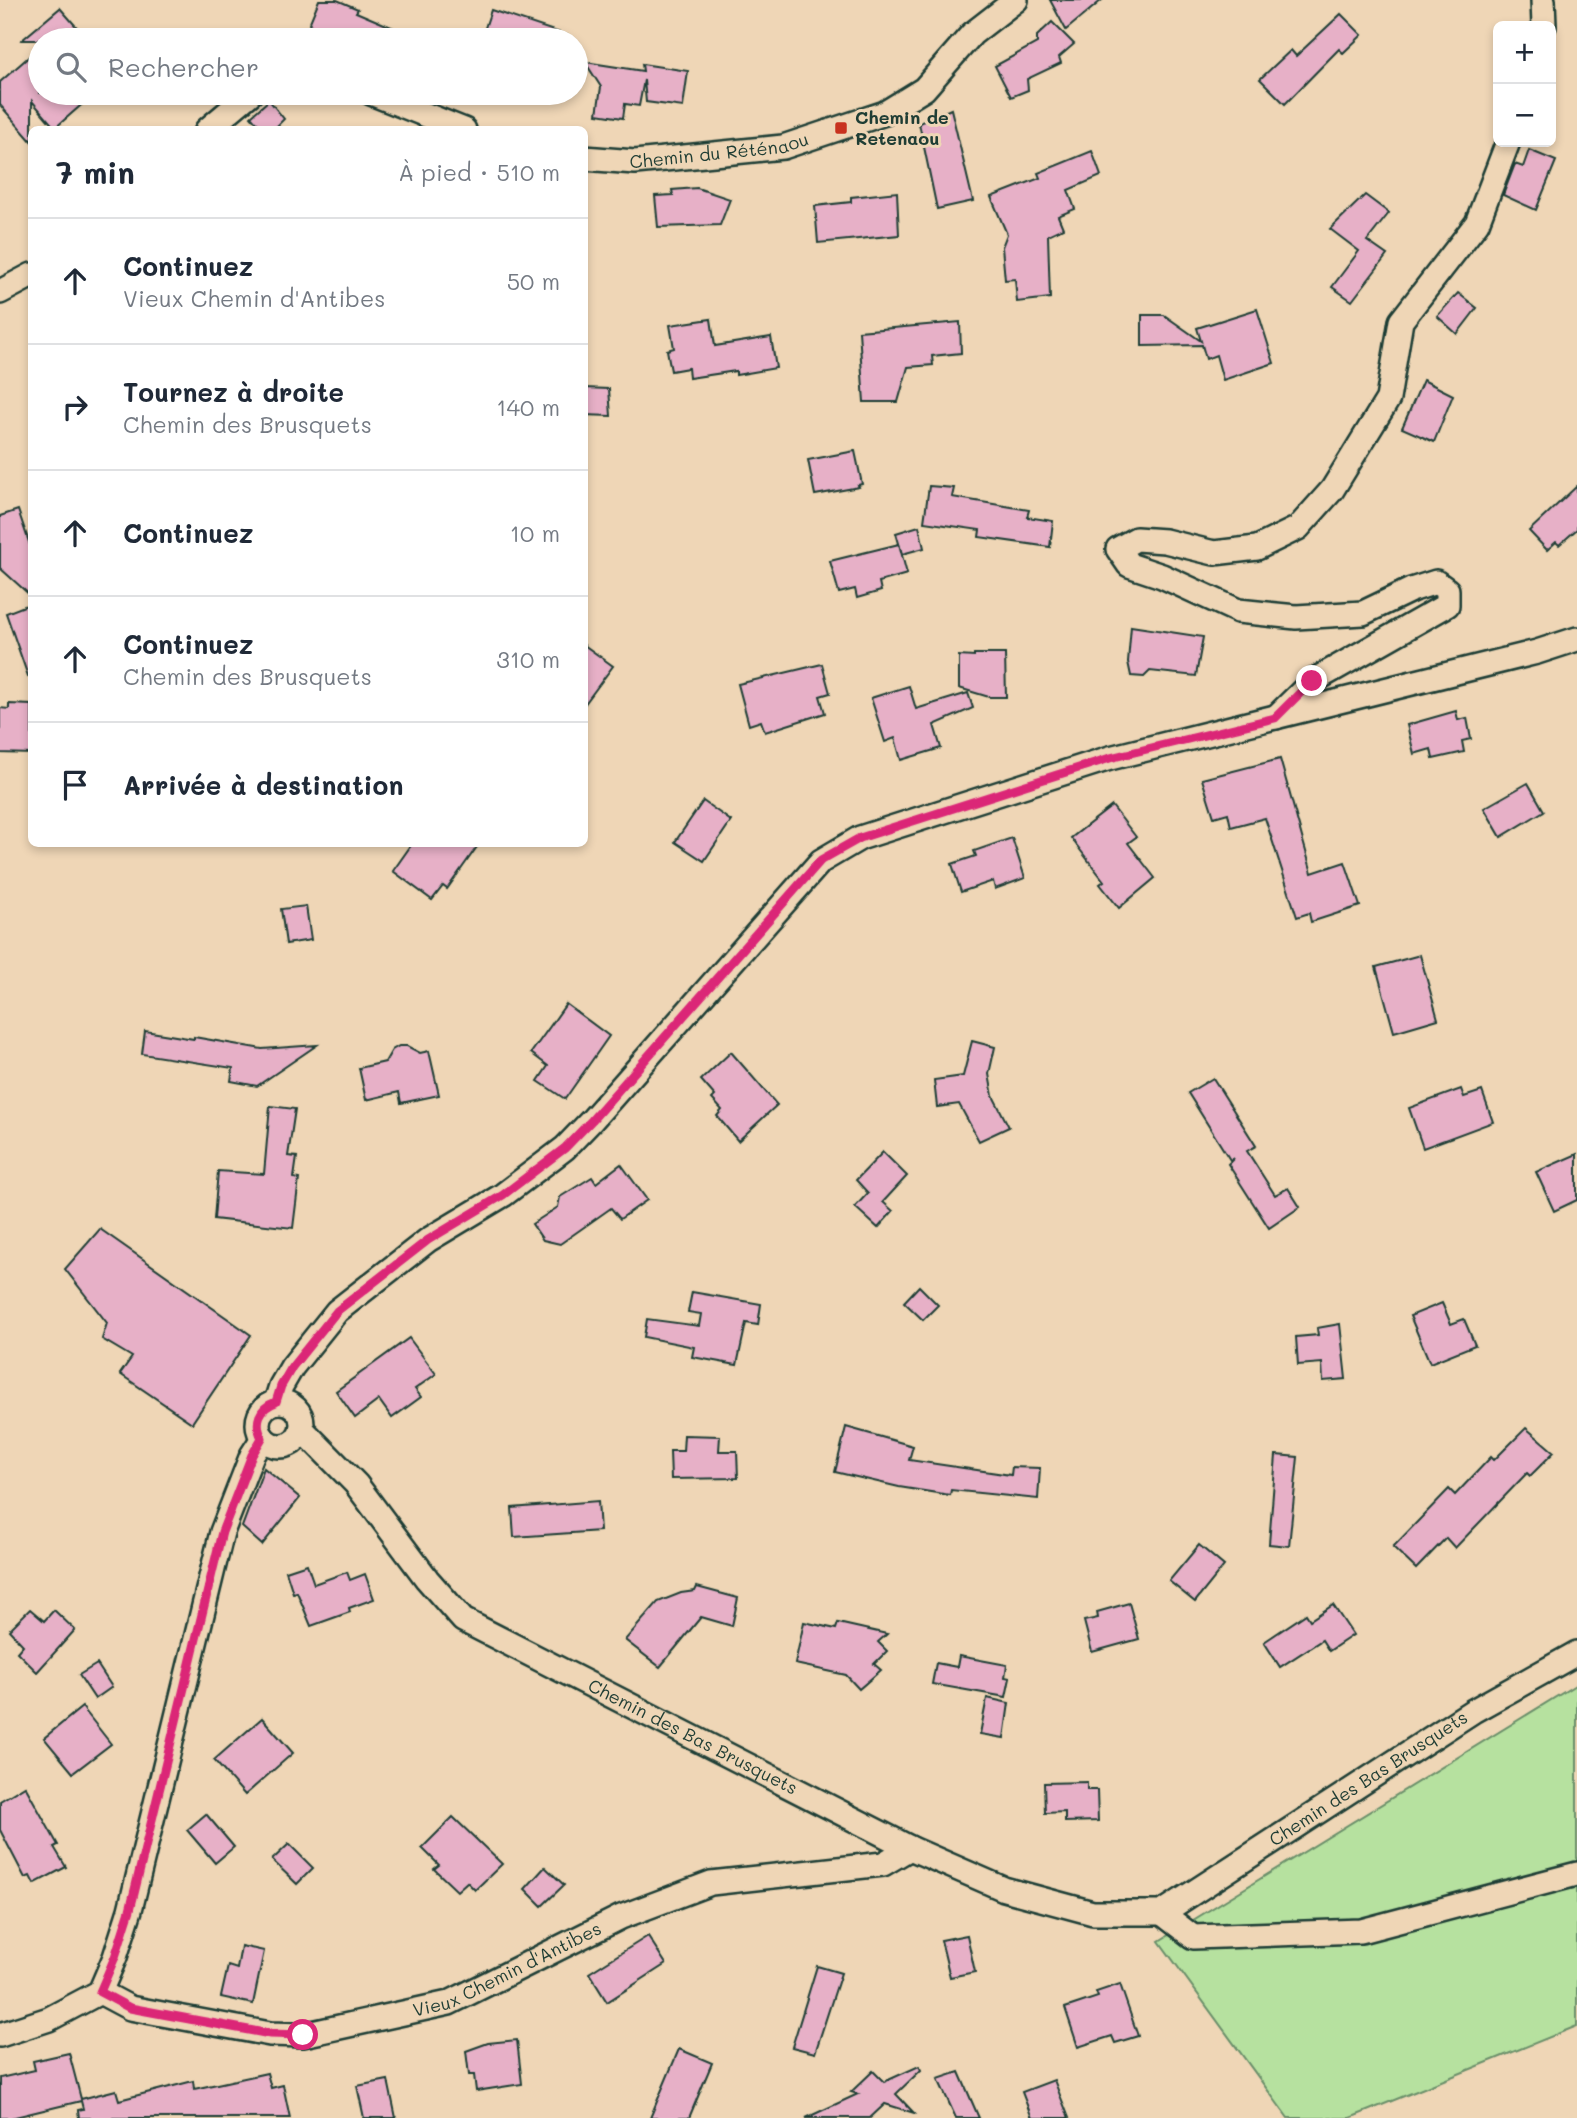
<!DOCTYPE html>
<html lang="fr">
<meta charset="utf-8">
<style>
:root{--surface:#fff;--page:#f2f2f3;--text:#1f2937;--muted:#747a83;--line:#e0e1e3}
body{margin:0;font-family:Mali,sans-serif;background:var(--page);color:var(--text)}
.controls{position:absolute;right:21px;top:21px;display:grid;overflow:hidden;border-radius:10px;box-shadow:0 4px 10px #0003}
.controls button{width:63px;height:63px;display:grid;place-items:center;padding:0;border:0;border-bottom:2px solid var(--line);background:var(--surface);color:var(--text);font:35px sans-serif}
.stop{position:absolute;width:21px;height:21px;margin:-16px;border:5px solid #db2777;border-radius:50%;background:#fff}
.stop.end{background:#db2777;border-color:#fff;box-shadow:0 2px 7px #0008}
.list{margin:0;padding:0;list-style:none}
h2{display:flex;justify-content:space-between;align-items:center;height:91px;margin:0;padding:0 28px;font-size:30px}
h2 small{font-size:23px;font-weight:400;color:var(--muted)}
.list li{display:grid;grid-template-columns:46px 1fr auto;gap:21px;align-items:center;box-sizing:border-box;height:126px;padding:0 28px;border-top:2px solid var(--line)}
.list b{display:block;font-size:26px;white-space:nowrap}
.list p{margin:0;font-size:23px;white-space:nowrap;color:var(--muted)}
.list em{font-size:23px;font-style:normal;color:var(--muted)}
.icon{flex:none;width:38px;height:38px;fill:none;stroke:currentColor;stroke-width:2;stroke-linecap:round;stroke-linejoin:round}
.map{position:relative;flex:none;width:1577px;height:2118px;overflow:hidden}
.search{position:absolute;background:var(--surface);box-shadow:0 4px 10px #0003;left:28px;top:28px;width:560px;height:77px;display:flex;align-items:center;gap:18px;box-sizing:border-box;padding:0 24px;border-radius:38px;color:var(--muted);font-size:26px}
.panel{position:absolute;background:var(--surface);box-shadow:0 4px 10px #0003;left:28px;top:126px;width:560px;height:721px;border-radius:10px}
.map>svg:first-child{display:block}
</style>
<div class="map">
<svg width="1577" height="2118" viewBox="0 0 1577 2118">
<rect width="100%" height="100%" fill="#efd6b6"/>
<filter id="ink" filterUnits="userSpaceOnUse"><feTurbulence type="fractalNoise" baseFrequency=".0143" numOctaves="2"/><feDisplacementMap in="SourceGraphic" scale="14" xChannelSelector="R" yChannelSelector="G"/><feConvolveMatrix kernelMatrix="1 2 1 2 8 2 1 2 1" color-interpolation-filters="sRGB"/></filter>
<g filter="url(#ink)">
<polygon fill="#b6e19f" stroke="#6a8f6a" stroke-width="2" points="1577,1684 1577,2026 1350,2118 1288,2118 1159,1941"/>
<g fill="#e7b0c7" stroke="#1f3d34" stroke-width="2">
<polygon points="319,0 337,0 358,9 356,12 422,40 333,40 309,24"/>
<polygon points="1050,0 1102,0 1066,30"/>
<polygon points="60,8 88,40 22,40"/>
<polygon points="491,10 569,36 569,40 481,40"/>
<polygon points="1341,14 1362,35 1343,53 1339,49 1285,104 1260,79 1291,50 1296,56"/>
<polygon points="1052,22 1074,44 1059,57 1061,63 1027,79 1028,90 1011,97 995,66 1037,43 1037,36"/>
<polygon points="40,47 40,93 95,93 55,128 32,101 32,142 0,105 0,82"/>
<polygon points="585,62 643,71 642,64 688,71 683,107 646,102 644,80 639,106 625,104 623,118 597,114 601,87"/>
<polygon points="269,100 284,119 273,130 263,130 251,116"/>
<polygon points="951,109 973,201 937,209 919,123"/>
<polygon points="1529,150 1556,161 1536,210 1503,195 1515,164 1523,167"/>
<polygon points="1092,151 1101,176 1068,190 1075,209 1058,216 1063,228 1048,235 1050,298 1017,302 1015,279 1005,280 1002,247 1007,234 991,197 1040,178 1038,173"/>
<polygon points="697,188 730,199 720,225 658,227 655,196 673,195 672,190"/>
<polygon points="897,192 899,235 818,243 815,206 851,202 851,197"/>
<polygon points="1365,195 1389,213 1367,241 1387,255 1352,301 1332,287 1359,251 1330,229"/>
<polygon points="1458,293 1477,308 1457,334 1437,316"/>
<polygon points="1257,309 1274,363 1223,380 1216,355 1206,359 1202,345 1142,346 1142,315 1164,315 1201,341 1197,328"/>
<polygon points="711,319 715,346 771,337 776,368 736,375 736,371 689,378 688,368 671,371 667,350 674,348 670,325"/>
<polygon points="960,322 961,353 932,356 933,365 908,367 898,402 864,402 859,331"/>
<polygon points="1423,380 1453,395 1434,442 1402,428"/>
<polygon points="584,388 609,389 611,416 584,415"/>
<polygon points="855,451 862,484 858,485 859,487 815,495 808,460"/>
<polygon points="929,486 954,488 952,497 1029,510 1027,517 1053,521 1050,547 979,537 980,530 924,522"/>
<polygon points="1577,486 1577,529 1559,545 1556,542 1547,550 1529,531"/>
<polygon points="18,510 32,551 32,597 0,568 0,516"/>
<polygon points="919,526 924,548 902,554 896,533"/>
<polygon points="899,544 907,574 879,582 881,591 857,598 855,589 839,593 830,561"/>
<polygon points="32,603 32,675 28,676 6,613"/>
<polygon points="1131,626 1203,637 1196,676 1150,671 1144,677 1131,676 1128,662"/>
<polygon points="584,645 613,666 584,705"/>
<polygon points="974,654 1005,654 1006,697 989,697 959,688 959,656 974,657"/>
<polygon points="822,664 830,693 820,696 825,713 765,732 761,721 749,725 738,684"/>
<polygon points="909,686 916,709 968,693 973,708 934,725 941,748 901,760 895,738 885,742 871,698"/>
<polygon points="9,704 32,705 32,754 0,753 0,708 9,709"/>
<polygon points="1456,711 1458,720 1467,718 1471,739 1462,741 1464,752 1433,759 1431,749 1414,754 1407,725"/>
<polygon points="1280,759 1312,873 1345,862 1360,906 1311,922 1309,913 1297,917 1265,818 1231,827 1228,813 1214,817 1202,779"/>
<polygon points="1528,783 1544,811 1501,837 1484,808"/>
<polygon points="703,801 731,821 704,861 675,842"/>
<polygon points="1112,806 1136,837 1128,843 1155,878 1119,908 1100,884 1104,881 1071,838"/>
<polygon points="1012,838 1025,878 995,889 993,881 961,892 952,864 976,856 974,851"/>
<polygon points="412,844 479,844 447,889 443,886 432,900 393,871"/>
<polygon points="306,906 311,940 286,944 281,909"/>
<polygon points="1420,955 1438,1019 1394,1032 1376,967"/>
<polygon points="566,1004 609,1036 565,1099 538,1081 548,1066 531,1053"/>
<polygon points="145,1031 194,1039 194,1037 262,1049 317,1045 257,1086 231,1081 233,1068 142,1054"/>
<polygon points="972,1041 995,1047 989,1074 993,1096 1009,1127 979,1141 959,1104 937,1107 934,1080 963,1076"/>
<polygon points="399,1046 407,1046 420,1053 429,1051 439,1095 401,1103 399,1092 366,1100 359,1068 385,1062 392,1050"/>
<polygon points="731,1052 777,1105 738,1141 717,1116 722,1110 712,1099 715,1096 701,1080"/>
<polygon points="1213,1078 1256,1146 1247,1151 1275,1195 1288,1188 1300,1207 1269,1228 1228,1164 1234,1158 1230,1160 1188,1093"/>
<polygon points="1461,1089 1464,1097 1482,1091 1493,1122 1423,1148 1409,1108"/>
<polygon points="270,1106 295,1109 288,1156 297,1157 294,1178 299,1179 293,1228 214,1219 218,1171 264,1174"/>
<polygon points="883,1152 907,1176 883,1202 893,1211 878,1228 855,1207 868,1193 856,1180"/>
<polygon points="1577,1154 1577,1200 1554,1211 1536,1172"/>
<polygon points="621,1164 647,1200 620,1219 611,1208 560,1244 543,1240 532,1224 558,1207 560,1197 592,1177 596,1183"/>
<polygon points="100,1229 251,1335 192,1423 120,1374 132,1357 102,1339 107,1323 65,1269"/>
<polygon points="919,1286 938,1305 923,1320 904,1302"/>
<polygon points="692,1292 761,1304 758,1325 746,1323 737,1365 692,1357 694,1347 644,1337 647,1319 699,1326 701,1314 688,1312"/>
<polygon points="1442,1303 1451,1324 1464,1319 1475,1345 1430,1363 1410,1316"/>
<polygon points="1340,1324 1346,1379 1323,1381 1322,1363 1298,1365 1296,1337 1318,1335 1317,1328"/>
<polygon points="409,1338 436,1374 415,1389 421,1397 392,1418 379,1400 355,1418 336,1391"/>
<polygon points="846,1427 913,1446 909,1460 1011,1475 1012,1467 1040,1468 1038,1499 951,1490 950,1495 899,1487 835,1472"/>
<polygon points="1526,1428 1554,1452 1530,1476 1527,1473 1455,1548 1446,1538 1416,1569 1393,1547 1449,1489 1455,1495 1491,1457 1494,1460"/>
<polygon points="684,1435 720,1436 719,1451 737,1451 738,1478 671,1479 670,1451 683,1451"/>
<polygon points="1276,1455 1298,1457 1289,1546 1269,1544"/>
<polygon points="264,1468 300,1498 262,1545 242,1527"/>
<polygon points="598,1501 600,1531 514,1537 512,1508"/>
<polygon points="1199,1545 1224,1566 1195,1602 1169,1581"/>
<polygon points="307,1564 314,1584 347,1572 350,1580 365,1574 374,1599 349,1608 350,1612 311,1626 297,1592 293,1593 286,1571"/>
<polygon points="697,1587 738,1598 732,1626 701,1617 660,1667 625,1640 658,1602 681,1593 695,1591"/>
<polygon points="1129,1603 1139,1639 1092,1652 1084,1621 1098,1618 1097,1612"/>
<polygon points="1333,1605 1353,1635 1329,1651 1322,1640 1280,1667 1264,1642 1306,1614 1310,1620"/>
<polygon points="30,1609 44,1621 54,1610 75,1630 37,1672 17,1652 23,1645 9,1630"/>
<polygon points="804,1622 836,1629 838,1623 887,1634 878,1642 887,1651 874,1664 881,1670 859,1689 846,1675 795,1664"/>
<polygon points="959,1656 1007,1665 1005,1677 1010,1678 1006,1697 932,1684 936,1663 957,1667"/>
<polygon points="97,1664 112,1687 95,1699 79,1675"/>
<polygon points="987,1698 1009,1703 1004,1738 980,1734"/>
<polygon points="82,1707 111,1744 73,1773 44,1738"/>
<polygon points="262,1718 293,1753 245,1795 214,1760"/>
<polygon points="1087,1782 1087,1790 1097,1790 1098,1821 1065,1822 1065,1812 1045,1813 1044,1783"/>
<polygon points="25,1786 58,1845 54,1847 66,1867 34,1884 30,1876 25,1878 0,1830 0,1801"/>
<polygon points="206,1814 234,1847 215,1863 187,1830"/>
<polygon points="453,1817 502,1864 475,1890 467,1882 457,1891 434,1869 439,1865 422,1848"/>
<polygon points="289,1844 313,1868 297,1884 272,1860"/>
<polygon points="545,1867 564,1885 542,1906 525,1889"/>
<polygon points="967,1935 975,1972 950,1977 941,1940"/>
<polygon points="648,1936 666,1964 607,2002 589,1973"/>
<polygon points="241,1946 264,1951 253,2004 221,1997 228,1966 237,1969"/>
<polygon points="817,1966 841,1973 815,2053 792,2047"/>
<polygon points="1120,1984 1138,2036 1115,2043 1112,2036 1078,2047 1065,2008 1098,1997 1096,1992"/>
<polygon points="517,2040 522,2084 476,2091 474,2075 469,2075 466,2051 488,2043"/>
<polygon points="679,2049 712,2063 704,2082 689,2118 650,2118"/>
<polygon points="69,2053 81,2099 116,2090 119,2100 193,2081 194,2089 267,2073 271,2088 283,2085 290,2118 79,2118 78,2110 83,2109 81,2101 11,2118 0,2118 0,2078 35,2070 33,2061"/>
<polygon points="919,2066 921,2070 896,2094 914,2113 885,2104 870,2118 806,2118 858,2094 851,2092 873,2071 884,2082"/>
<polygon points="959,2072 979,2118 956,2118 938,2079"/>
<polygon points="388,2080 396,2118 364,2118 357,2086"/>
<polygon points="1054,2080 1069,2118 1032,2118 1022,2092"/>
</g>
<g fill="none" stroke-linecap="round" stroke-linejoin="round">
<defs>
<g id="street">
<polyline points="1543,0 1544,26"/>
<polyline points="371,93 464,130"/>
<polyline points="207,130 251,93"/>
<path id="s1" d="M584,158L635,162L783,147L885,113L924,89L972,34L1016,0"/>
<polyline points="0,292 32,275"/>
<polyline points="1276,717 1313,681 1447,605 1447,590 1436,582 1411,590 1363,613 1296,617 1238,611 1162,576 1129,565 1118,549 1136,539 1165,541 1214,553 1257,548 1298,528 1332,490 1388,399 1401,321 1477,223 1508,142"/>
<circle cx="280" cy="1424" r="22"/>
<polyline points="276,1402 281,1386 292,1367 337,1311 428,1240 503,1195 565,1148 592,1120 821,861 860,838 1110,758 1537,652 1577,639"/>
<path id="s2" d="M302,1429L356,1484L427,1579L463,1620L910,1848L1004,1889L1093,1913H1162L1473,1711L1577,1653"/>
<polyline points="1162,1913 1193,1937 1361,1931 1577,1874"/>
<path id="s3" d="M100,1992L130,2008L270,2034L303,2035L449,2003L621,1917L711,1883L883,1864L910,1848"/>
<polyline points="0,2035 49,2019 100,1992 115,1957 130,1910 222,1532 252,1455 263,1438"/>
</g>
</defs>
<use href="#street" stroke="#1f3d34" stroke-width="28"/>
<use href="#street" stroke="#efd6b6" stroke-width="23"/>
</g>
</g>
<g fill="none" stroke-linecap="round" stroke-linejoin="round" filter="url(#ink)">
<path stroke="#db2777" stroke-width="9" d="M303,2035L270,2034L130,2008L100,1992L115,1957L130,1910L222,1532L252,1455L262,1438C254,1422 259,1408 276,1402L281,1386L292,1367L337,1311L428,1240L503,1195L565,1148L592,1120L821,860L860,838L1110,758L1275,718L1312,681"/>
</g>
<rect fill="#c8321e" stroke="#efd6b6" stroke-width="2.5" x="834" y="121" width="14" height="14" rx="3.5"/>
<g text-anchor="middle" stroke-width="6" stroke-linejoin="round" paint-order="stroke">
<g font-size="18" font-weight="bold" fill="#1f3d34" stroke="#efd6b6" text-anchor="start">
<text x="855" y="124">Chemin de<tspan x="855" dy="21">Retenaou</tspan></text>
</g>
<g font-size="18" fill="#1f3d34" stroke="#efd6b6">
<text dy="6" stroke="none"><textPath href="#s1" startOffset="136">Chemin du Réténaou</textPath></text>
<text dy="6" stroke="none"><textPath href="#s2" startOffset="508">Chemin des Bas Brusquets</textPath></text>
<text dy="6" stroke="none"><textPath href="#s2" startOffset="1262">Chemin des Bas Brusquets</textPath></text>
<text dy="6" stroke="none"><textPath href="#s3" startOffset="425">Vieux Chemin d'Antibes</textPath></text>
</g>
</g>
</svg>
<div class="controls">
<button>+</button>
<button>−</button>
</div>
<div class="stop" style="left:303px;top:2035px"></div>
<div class="stop end" style="left:1312px;top:681px"></div>
<div class="search"><svg class="icon" aria-label="search" viewBox="0 0 24 24"><circle cx="10" cy="10" r="6"/><path d="M15 15l6 6"/></svg>Rechercher</div>
<section class="panel">
<h2>7 min<small>À pied · 510 m</small></h2>
<ul class="list">
<li><svg class="icon" aria-label="ahead" viewBox="0 0 24 24"><path d="M12 20V5M6 11l6-6 6 6"/></svg><div><b>Continuez</b><p>Vieux Chemin d'Antibes</p></div><em>50 m</em></li>
<li><svg class="icon" aria-label="right" viewBox="0 0 24 24"><path d="M7 20v-9h11M14 6l5 5-5 5"/></svg><div><b>Tournez à droite</b><p>Chemin des Brusquets</p></div><em>140 m</em></li>
<li><svg class="icon" aria-label="ahead" viewBox="0 0 24 24"><path d="M12 20V5M6 11l6-6 6 6"/></svg><div><b>Continuez</b></div><em>10 m</em></li>
<li><svg class="icon" aria-label="ahead" viewBox="0 0 24 24"><path d="M12 20V5M6 11l6-6 6 6"/></svg><div><b>Continuez</b><p>Chemin des Brusquets</p></div><em>310 m</em></li>
<li><svg class="icon" aria-label="arrive" viewBox="0 0 24 24"><path d="M6 21V4h12l-3 4 3 4H6"/></svg><div><b>Arrivée à destination</b></div></li>
</ul>
</section>
</div>
